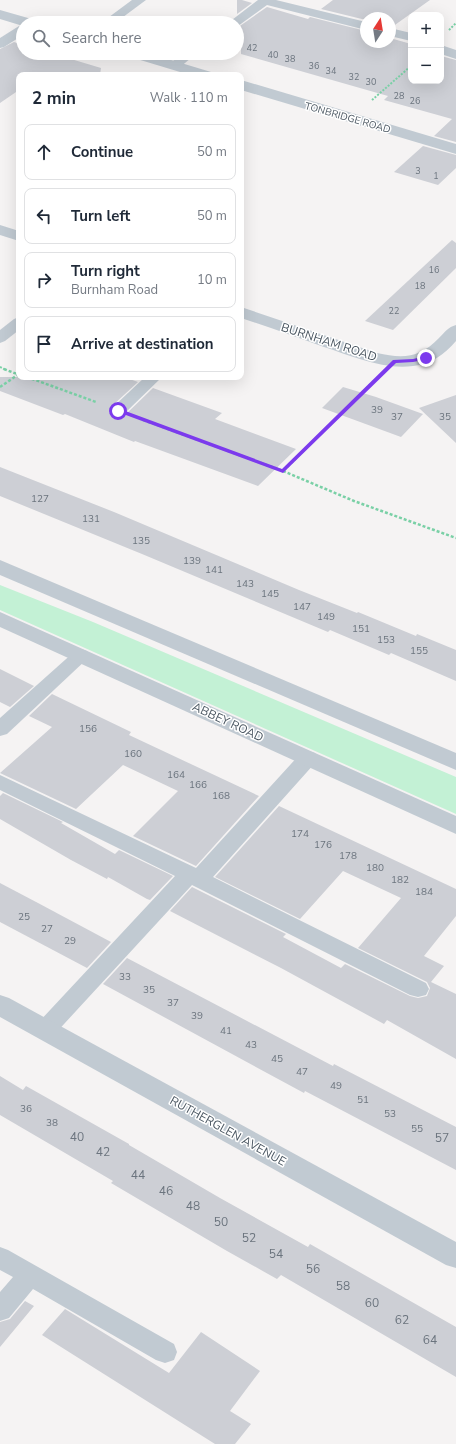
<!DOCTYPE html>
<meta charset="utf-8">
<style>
:root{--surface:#fff;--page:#f6f6f7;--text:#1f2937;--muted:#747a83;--line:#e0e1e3}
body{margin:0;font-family:"Nunito Sans",sans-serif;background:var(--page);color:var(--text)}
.controls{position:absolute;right:12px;top:12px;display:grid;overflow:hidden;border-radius:8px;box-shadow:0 4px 16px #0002}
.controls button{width:36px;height:36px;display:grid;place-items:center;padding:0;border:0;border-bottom:1px solid var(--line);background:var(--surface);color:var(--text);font:20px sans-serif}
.compass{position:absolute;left:360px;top:12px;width:36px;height:36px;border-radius:50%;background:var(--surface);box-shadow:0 4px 16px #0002;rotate:12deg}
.stop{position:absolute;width:12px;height:12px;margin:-9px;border:3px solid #7c3aed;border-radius:50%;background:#fff}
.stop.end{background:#7c3aed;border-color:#fff;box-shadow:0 1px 4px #0008}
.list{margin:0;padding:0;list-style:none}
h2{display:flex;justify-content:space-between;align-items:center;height:52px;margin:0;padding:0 16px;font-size:17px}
h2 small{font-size:13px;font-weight:400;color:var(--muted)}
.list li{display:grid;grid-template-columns:26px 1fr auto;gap:12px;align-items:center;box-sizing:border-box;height:56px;margin:0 8px 8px;padding:0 8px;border:1px solid var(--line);border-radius:8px}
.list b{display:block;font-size:15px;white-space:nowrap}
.list p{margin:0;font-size:13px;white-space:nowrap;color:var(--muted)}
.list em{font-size:13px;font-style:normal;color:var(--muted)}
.icon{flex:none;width:22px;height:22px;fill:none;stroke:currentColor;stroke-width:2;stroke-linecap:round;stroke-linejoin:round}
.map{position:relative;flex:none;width:456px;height:1444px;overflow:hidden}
.search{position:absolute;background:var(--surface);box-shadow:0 4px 16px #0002;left:16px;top:16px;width:228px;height:44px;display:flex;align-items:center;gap:10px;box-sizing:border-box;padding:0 14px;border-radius:22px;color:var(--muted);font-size:15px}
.panel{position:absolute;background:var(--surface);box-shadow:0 4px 16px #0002;left:16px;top:72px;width:228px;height:308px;border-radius:8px}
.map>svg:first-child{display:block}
</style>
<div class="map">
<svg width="456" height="1444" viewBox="0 0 456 1444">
<rect width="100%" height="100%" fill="#f5f3f3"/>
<polygon fill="#c3f1d5" points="0,585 93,622 456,777 456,814 0,610"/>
<g fill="#cdcfd5">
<polygon points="237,0 242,0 252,3 237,14"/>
<polygon points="333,0 430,0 392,27 390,27 390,18 366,18 366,20 321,9"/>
<polygon points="267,7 308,19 310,17 366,31 366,42 390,42 390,38 411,44 411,81 441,81 441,56 456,60 456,142 434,136 452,119 384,100 388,96 241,54 241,48 237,51 237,28"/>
<polygon points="14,42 23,45 23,53 51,53 101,68 100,75 19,75 19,90 0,103 0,49"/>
<polygon points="423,146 456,155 456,168 438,185 394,172"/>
<polygon points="452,240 456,243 456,268 393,330 365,321"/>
<polygon points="0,377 124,377 138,382 111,407 109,412 112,415 118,417 125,415 153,388 222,413 215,419 296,449 258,486 135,441 134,442 65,414 63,415 0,391"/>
<polygon points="343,387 376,397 423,414 401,437 322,408"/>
<polygon points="456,395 456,443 419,408"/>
<polygon points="0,467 114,512 299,590 357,613 358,612 416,636 417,634 456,650 456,681 391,653 389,655 330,630 328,632 142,554 0,496"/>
<polygon points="0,669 34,686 10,707 0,702"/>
<polygon points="52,694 131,732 129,735 259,796 196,866 133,836 178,791 123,765 76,809 0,773 52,727 29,716"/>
<polygon points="3,793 63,822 61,823 115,854 119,850 173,876 150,900 147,899 108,877 107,879 71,860 0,819 0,796"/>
<polygon points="279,806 456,889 456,916 424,956 444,966 431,982 456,994 456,1059 387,1020 384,1024 281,968 170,911 192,887 286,934 283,937 341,968 345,964 410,996 418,998 427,996 430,988 427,982 358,948 401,898 343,871 300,919 215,877"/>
<polygon points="0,883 38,903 111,942 87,968 0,922"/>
<polygon points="127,958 333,1066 334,1064 456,1127 456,1170 305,1091 304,1093 103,984"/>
<polygon points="0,1076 23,1090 26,1086 129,1144 129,1145 220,1198 308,1247 310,1244 456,1327 456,1377 281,1275 277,1279 227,1251 111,1183 113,1181 0,1115"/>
<polygon points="25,1301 34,1306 0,1347 0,1322 10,1319"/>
<polygon points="65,1309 169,1373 201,1332 260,1371 230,1411 251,1424 235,1444 215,1444 42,1335"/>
</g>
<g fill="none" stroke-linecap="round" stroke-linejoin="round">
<g stroke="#7ad0a6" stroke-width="2" stroke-dasharray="2 1.5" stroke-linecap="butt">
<polyline points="449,30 456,23"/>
<polyline points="372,100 411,66"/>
<polyline points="0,367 6,370"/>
</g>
<g stroke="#7ad0a6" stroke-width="2.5" stroke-dasharray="3 2" stroke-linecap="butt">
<polyline points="4,369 17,374"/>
<polyline points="27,377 96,402"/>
<polyline points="0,387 19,374"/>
<polyline points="143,420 283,471 374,381"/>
<polyline points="283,471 354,501 456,538"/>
</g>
<g fill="#c1cad2" fill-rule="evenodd">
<polygon points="132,0 146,0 115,23 101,23"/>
<polygon points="258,0 276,0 366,22 366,30 267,5 238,26 237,26 237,23 228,23"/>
<polygon points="23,25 23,35 4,47 0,48 0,38 19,26"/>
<polygon points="390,28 411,33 411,41 390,36"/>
<polygon points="441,45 456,50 456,59 441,54"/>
<polygon points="183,53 197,53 179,68 169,68 168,65"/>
<polygon points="19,317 19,330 5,341 0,343 0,330 14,319"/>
<polygon points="145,377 162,377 124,414 118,416 112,414 110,411 112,408"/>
<polygon points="81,649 87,651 90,655 87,659 7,734 0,736 0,718 75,651"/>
<polygon points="308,751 315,753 318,758 315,763 213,877 426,983 429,989 426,995 418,997 410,995 192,885 53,1036 45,1039 37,1036 34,1030 37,1024 175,876 0,790 0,775 196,868 301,753"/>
<polygon points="0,1247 8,1250 174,1344 177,1352 174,1360 165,1363 156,1360 33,1289 9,1318 0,1321 0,1292 13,1277 0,1270"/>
</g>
<g fill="#c1cad2" fill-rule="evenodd">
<polygon points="0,10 35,20 37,23 23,23 23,26 0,19"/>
<polygon points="125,53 148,53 211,72 214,75 190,75 127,56"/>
<polygon points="241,80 456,144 456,154 241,90"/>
<polygon points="0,225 19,231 19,241 0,235"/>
<path d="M241,307L377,353C403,359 420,358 439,338C445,332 448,327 456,325V341C444,355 431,364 413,366C383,370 352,356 324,347C297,337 269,327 241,318Z"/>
<polygon points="0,560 456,753 456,770 0,575"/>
<polygon points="0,612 456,816 456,834 0,627"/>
<polygon points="0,995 9,998 456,1242 456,1268 446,1265 0,1017"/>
</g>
</g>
<polygon fill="#7c3aed" points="426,356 428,356 428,359 413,362 396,363 283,473 115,411 120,409 282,469 393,360 413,359"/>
<g text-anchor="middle" stroke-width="3" stroke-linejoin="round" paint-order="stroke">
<g font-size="9" fill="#6b747e">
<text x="252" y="51">42</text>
<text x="273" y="58">40</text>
<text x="290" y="62">38</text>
<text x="314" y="69">36</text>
<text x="331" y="74">34</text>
<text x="354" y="80">32</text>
<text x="371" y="85">30</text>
<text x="399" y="99">28</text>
<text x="415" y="104">26</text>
<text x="418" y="174">3</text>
<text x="436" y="179">1</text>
<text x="434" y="273">16</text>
<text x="420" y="289">18</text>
<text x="394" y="314">22</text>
</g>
<g font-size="10" fill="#4a5661" stroke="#fff">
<text transform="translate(348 117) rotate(16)" y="4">TONBRIDGE ROAD</text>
</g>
<g font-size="10" fill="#6b747e">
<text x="377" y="413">39</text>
<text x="397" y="420">37</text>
<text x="445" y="420">35</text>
<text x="40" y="502">127</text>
<text x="91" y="522">131</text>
<text x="141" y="544">135</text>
<text x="192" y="564">139</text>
<text x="214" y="573">141</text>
<text x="245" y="587">143</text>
<text x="270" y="597">145</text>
<text x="302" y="610">147</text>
<text x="326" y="620">149</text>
<text x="361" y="632">151</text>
<text x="386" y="643">153</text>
<text x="419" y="654">155</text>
<text x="88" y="732">156</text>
<text x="133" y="757">160</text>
<text x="176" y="778">164</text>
<text x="198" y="788">166</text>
<text x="221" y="799">168</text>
<text x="300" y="837">174</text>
<text x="323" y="848">176</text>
<text x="348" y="859">178</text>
<text x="375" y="871">180</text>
<text x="400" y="883">182</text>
<text x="424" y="895">184</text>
<text x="24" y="920">25</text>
<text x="47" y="932">27</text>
<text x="70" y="944">29</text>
<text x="125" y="980">33</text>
<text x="149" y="993">35</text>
<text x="173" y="1006">37</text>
<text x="197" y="1019">39</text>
<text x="226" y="1034">41</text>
<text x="251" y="1048">43</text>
<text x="277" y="1062">45</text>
<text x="302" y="1075">47</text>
<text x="336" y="1089">49</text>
<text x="363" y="1103">51</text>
<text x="26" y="1112">36</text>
<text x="390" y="1117">53</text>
<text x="52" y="1126">38</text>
<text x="417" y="1132">55</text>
</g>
<g font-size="12" fill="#4a5661" stroke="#fff">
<text transform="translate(329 342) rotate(18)" y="4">BURNHAM ROAD</text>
<text transform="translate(228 722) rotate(25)" y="4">ABBEY ROAD</text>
<text transform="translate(228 1131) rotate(29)" y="4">RUTHERGLEN AVENUE</text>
</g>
<g font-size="12" fill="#6b747e">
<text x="77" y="1141">40</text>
<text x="442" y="1142">57</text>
<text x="103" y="1156">42</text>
<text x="138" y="1179">44</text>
<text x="166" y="1195">46</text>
<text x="193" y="1210">48</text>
<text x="221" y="1226">50</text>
<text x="249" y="1242">52</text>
<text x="276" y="1258">54</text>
<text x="313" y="1273">56</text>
<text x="343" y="1290">58</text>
<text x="372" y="1307">60</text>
<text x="402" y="1324">62</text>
<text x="430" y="1344">64</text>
</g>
</g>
</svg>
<div class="controls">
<button>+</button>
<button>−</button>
</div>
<svg class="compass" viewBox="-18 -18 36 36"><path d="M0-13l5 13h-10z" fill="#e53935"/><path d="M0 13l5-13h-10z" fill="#747a83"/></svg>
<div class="stop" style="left:118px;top:411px"></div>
<div class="stop end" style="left:426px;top:358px"></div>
<div class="search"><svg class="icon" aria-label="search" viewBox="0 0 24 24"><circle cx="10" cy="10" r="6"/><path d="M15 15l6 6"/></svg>Search here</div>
<section class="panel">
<h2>2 min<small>Walk · 110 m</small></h2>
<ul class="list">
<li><svg class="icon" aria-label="ahead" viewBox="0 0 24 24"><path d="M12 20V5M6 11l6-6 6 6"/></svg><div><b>Continue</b></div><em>50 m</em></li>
<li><svg class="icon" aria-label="left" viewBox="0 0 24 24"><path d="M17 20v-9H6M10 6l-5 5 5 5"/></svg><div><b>Turn left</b></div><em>50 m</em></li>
<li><svg class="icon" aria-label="right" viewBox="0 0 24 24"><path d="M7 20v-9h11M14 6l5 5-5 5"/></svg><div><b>Turn right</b><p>Burnham Road</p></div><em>10 m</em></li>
<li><svg class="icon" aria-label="arrive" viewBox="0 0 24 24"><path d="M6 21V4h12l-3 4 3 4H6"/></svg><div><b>Arrive at destination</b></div></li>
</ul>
</section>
</div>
